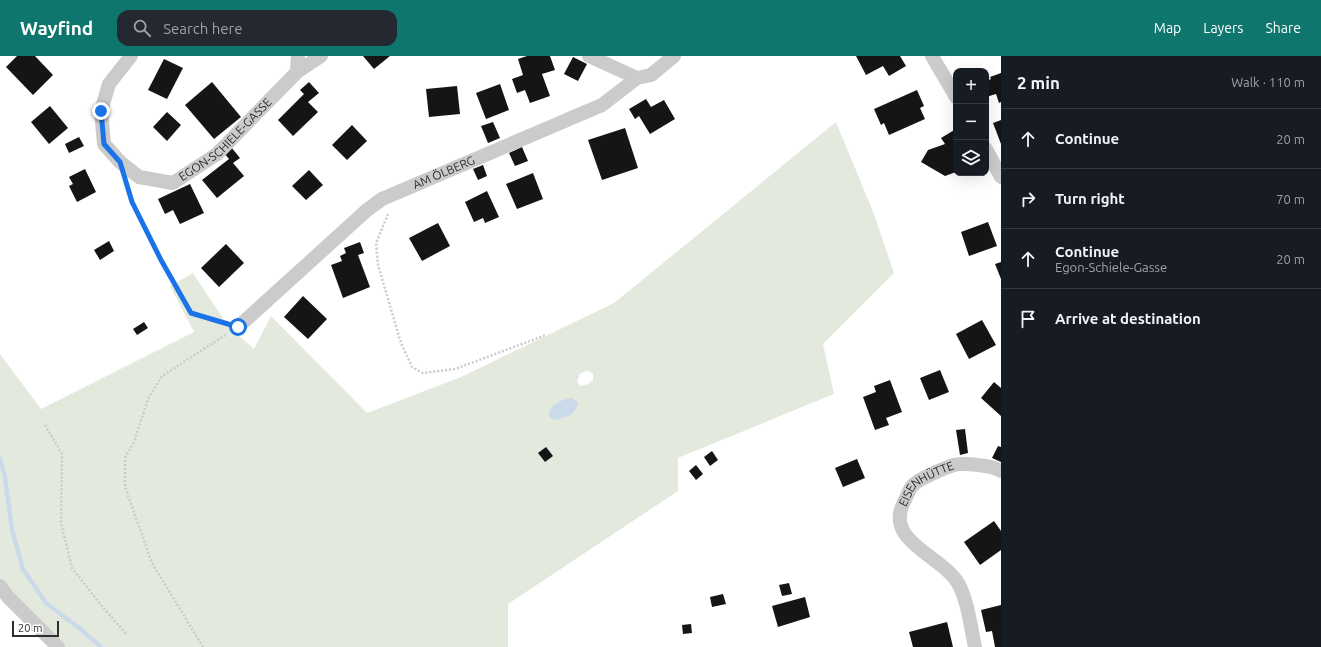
<!DOCTYPE html>
<meta charset="utf-8">
<style>
:root{--surface:#171b24;--page:#242831;--text:#f1f3f6;--muted:#9ea1a6;--line:#363941;--accent:#0f766e}
body{margin:0;font-family:Ubuntu,sans-serif;background:var(--page);color:var(--text)}
.controls{position:absolute;right:12px;top:12px;display:grid;overflow:hidden;border-radius:8px;box-shadow:0 4px 16px #0002}
.controls button{width:36px;height:36px;display:grid;place-items:center;padding:0;border:0;border-bottom:1px solid var(--line);background:var(--surface);color:var(--text);font:20px sans-serif}
.scale{position:absolute;left:12px;bottom:10px;width:47px;box-sizing:border-box;padding-left:4px;border:2px solid #2e2e2e;border-top:0;font-size:11px;line-height:14px;white-space:nowrap;color:#2e2e2e;-webkit-text-stroke:3px #fff;paint-order:stroke}
.stop{position:absolute;width:12px;height:12px;margin:-9px;border:3px solid #1a73e8;border-radius:50%;background:#fff}
.stop.end{background:#1a73e8;border-color:#fff;box-shadow:0 1px 4px #0008}
.list{margin:0;padding:0;list-style:none}
h2{display:flex;justify-content:space-between;align-items:center;height:52px;margin:0;padding:0 16px;font-size:17px}
h2 small{font-size:13px;font-weight:400;color:var(--muted)}
.list li{display:grid;grid-template-columns:26px 1fr auto;gap:12px;align-items:center;box-sizing:border-box;height:60px;padding:0 16px;border-top:1px solid var(--line)}
.list b{display:block;font-size:15px;white-space:nowrap}
.list p{margin:0;font-size:13px;white-space:nowrap;color:var(--muted)}
.list em{font-size:13px;font-style:normal;color:var(--muted)}
.icon{flex:none;width:22px;height:22px;fill:none;stroke:currentColor;stroke-width:2;stroke-linecap:round;stroke-linejoin:round}
.map{position:relative;flex:none;width:1001px;height:591px;overflow:hidden}
header{display:flex;align-items:center;gap:24px;box-sizing:border-box;height:56px;padding:0 20px;background:var(--accent);color:#fff}
header strong{font-size:19px}
nav{display:flex;gap:22px;margin-inline-start:auto;font-size:14px}
.search{width:280px;height:36px;background:var(--page);display:flex;align-items:center;gap:10px;box-sizing:border-box;padding:0 14px;border-radius:12px;color:var(--muted);font-size:15px}
main{display:flex}
aside{flex:1;background:var(--surface)}
.map>svg:first-child{display:block}
</style>
<header>
<strong>Wayfind</strong>
<div class="search"><svg class="icon" aria-label="search" viewBox="0 0 24 24"><circle cx="10" cy="10" r="6"/><path d="M15 15l6 6"/></svg>Search here</div>
<nav><a>Map</a><a>Layers</a><a>Share</a></nav>
</header>
<main>
<div class="map">
<svg width="1001" height="591" viewBox="0 0 1001 591">
<rect width="100%" height="100%" fill="#fff"/>
<path fill="#e3eadd" fill-rule="evenodd" d="M836,66L874,158L894,217L823,288L834,338L678,402V435L508,548V591H55L0,535V298L41,353L194,276L170,230L193,217L228,270L254,293L271,260L367,357L461,321L614,247ZM587,314L593,318V324L588,328L580,330L577,325L580,318Z"/>
<path fill="#cadae8" d="M572,342L578,346C576,359 566,362 554,364L549,360V355C554,346 562,344 572,342Z"/>
<g fill="none" stroke-linecap="round" stroke-linejoin="round">
<polyline stroke="#cadae8" stroke-width="4.5" points="0,403 5,421 12,474 23,513 46,547 79,572 101,591"/>
</g>
<g fill="#151515">
<polygon points="17,0 35,0 53,19 33,39 6,11"/>
<polygon points="363,0 390,0 374,13"/>
<polygon points="527,0 550,0 555,14 542,18 550,40 530,47 525,34 517,37 512,23 523,19 518,3"/>
<polygon points="856,0 900,0 906,10 889,20 883,10 866,19"/>
<polygon points="573,1 587,8 578,25 564,18"/>
<polygon points="164,3 183,12 167,43 148,34"/>
<polygon points="1001,17 1001,46 999,47 996,38 986,41 986,25 991,23 990,21"/>
<polygon points="212,26 241,61 214,83 185,49"/>
<polygon points="309,26 319,37 308,46 318,56 293,80 278,64 304,38 300,34"/>
<polygon points="500,28 509,54 486,63 476,37"/>
<polygon points="457,30 460,58 429,61 426,33"/>
<polygon points="917,34 924,50 920,52 925,63 889,79 884,67 881,69 874,53"/>
<polygon points="646,43 651,51 664,44 675,63 650,78 639,60 635,63 629,53"/>
<polygon points="50,50 68,72 49,88 31,66"/>
<polygon points="167,56 181,69 167,85 153,71"/>
<polygon points="1001,64 1001,88 993,67"/>
<polygon points="493,66 500,82 488,87 481,70"/>
<polygon points="352,69 367,85 347,104 332,89"/>
<polygon points="625,72 638,112 602,124 588,84"/>
<polygon points="956,73 956,116 945,120 921,106 928,94 945,88 941,82"/>
<polygon points="79,81 84,90 69,97 65,88"/>
<polygon points="231,91 240,102 233,107 244,120 217,142 202,124 229,103 224,97"/>
<polygon points="522,91 528,105 515,110 509,97"/>
<polygon points="483,109 487,120 478,124 473,113"/>
<polygon points="85,113 96,136 77,146 69,130 73,128 69,121"/>
<polygon points="309,114 323,129 306,144 292,130"/>
<polygon points="533,117 543,143 517,153 506,128"/>
<polygon points="190,128 204,157 180,168 173,154 165,158 158,143"/>
<polygon points="487,135 499,161 485,167 483,162 474,166 465,146"/>
<polygon points="988,166 997,190 969,200 961,176"/>
<polygon points="438,167 450,190 422,205 409,182"/>
<polygon points="109,185 114,195 100,204 94,194"/>
<polygon points="360,186 364,197 358,199 370,231 343,242 331,209 342,205 340,200 346,197 344,192"/>
<polygon points="226,188 244,207 219,231 201,212"/>
<polygon points="1001,206 1001,223 995,208"/>
<polygon points="303,240 327,263 308,283 284,261"/>
<polygon points="982,264 996,289 969,303 956,278"/>
<polygon points="144,266 148,272 137,279 133,273"/>
<polygon points="940,314 949,336 929,344 920,322"/>
<polygon points="890,324 902,356 886,362 889,369 875,374 863,341 876,336 874,330"/>
<polygon points="994,326 1001,332 1001,360 981,342"/>
<polygon points="965,373 968,397 960,399 956,374"/>
<polygon points="998,390 1001,391 1001,406 992,402"/>
<polygon points="546,391 553,400 545,406 538,397"/>
<polygon points="712,395 718,404 710,410 704,401"/>
<polygon points="857,403 865,422 843,431 835,412"/>
<polygon points="696,409 703,418 696,424 689,415"/>
<polygon points="994,465 1001,475 1001,494 980,509 964,486"/>
<polygon points="789,527 792,538 782,540 779,529"/>
<polygon points="723,538 726,548 712,551 710,541"/>
<polygon points="805,541 810,561 778,571 772,550"/>
<polygon points="1001,549 1001,591 995,591 992,575 986,576 981,554"/>
<polygon points="947,566 953,591 913,591 909,576"/>
<polygon points="691,568 692,577 683,578 682,569"/>
</g>
<g fill="none" stroke-linecap="round" stroke-linejoin="round">
<g stroke="#cbcbcb" stroke-width="2.5" stroke-dasharray="2 2" stroke-linecap="butt">
<polyline points="128,132 132,146 161,204 191,257 224,267"/>
<polyline points="388,158 376,187 378,209 401,287 412,311 423,317 455,313 546,279"/>
<polyline points="45,369 62,398 61,467 72,512 101,549 126,578"/>
<polyline points="203,591 152,507 125,431 125,402 134,386 148,343 162,320 227,278"/>
</g>
<g stroke="#cbcbcb" stroke-width="14">
<path id="s1" d="M131,0L109,28L101,55L104,88L120,106L139,121L173,127L217,98L297,16L321,0"/>
<polyline points="589,0 637,22"/>
<polyline points="932,0 956,41"/>
<polyline points="297,16 298,0"/>
<polyline points="986,93 1001,121"/>
<path id="s2" d="M238,271L367,154L382,143L602,49L637,22L651,19L674,0"/>
<polyline points="0,530 8,541 58,591"/>
<path id="s3" d="M975,591C971,572 967,539 956,524C939,499 884,484 904,446C907,441 909,433 913,429C919,423 942,413 951,410C961,406 991,409 1001,415"/>
</g>
</g>
<g fill="none" stroke-linecap="round" stroke-linejoin="round">
<polyline stroke="#1a73e8" stroke-width="5" points="101,55 104,88 120,106 132,146 161,204 191,257 238,271"/>
</g>
<g text-anchor="middle" stroke-width="4" stroke-linejoin="round" paint-order="stroke">
<g font-size="12" fill="#2e2e2e" stroke="#fff">
<text dy="4" stroke="none"><textPath href="#s1" startOffset="248">EGON-SCHIELE-GASSE</textPath></text>
<text dy="4" stroke="none"><textPath href="#s2" startOffset="260">AM ÖLBERG</textPath></text>
<text dy="4" stroke="none"><textPath href="#s3" startOffset="203">EISENHÜTTE</textPath></text>
</g>
</g>
</svg>
<div class="controls">
<button>+</button>
<button>−</button>
<button><svg class="icon" aria-label="layers" viewBox="0 0 24 24"><path d="M12 4l9 5-9 5-9-5zM3 14l9 5 9-5"/></svg></button>
</div>
<div class="scale">20 m</div>
<div class="stop" style="left:238px;top:271px"></div>
<div class="stop end" style="left:101px;top:55px"></div>
</div>
<aside>
<h2>2 min<small>Walk · 110 m</small></h2>
<ul class="list">
<li><svg class="icon" aria-label="ahead" viewBox="0 0 24 24"><path d="M12 20V5M6 11l6-6 6 6"/></svg><div><b>Continue</b></div><em>20 m</em></li>
<li><svg class="icon" aria-label="right" viewBox="0 0 24 24"><path d="M7 20v-9h11M14 6l5 5-5 5"/></svg><div><b>Turn right</b></div><em>70 m</em></li>
<li><svg class="icon" aria-label="ahead" viewBox="0 0 24 24"><path d="M12 20V5M6 11l6-6 6 6"/></svg><div><b>Continue</b><p>Egon-Schiele-Gasse</p></div><em>20 m</em></li>
<li><svg class="icon" aria-label="arrive" viewBox="0 0 24 24"><path d="M6 21V4h12l-3 4 3 4H6"/></svg><div><b>Arrive at destination</b></div></li>
</ul>
</aside>
</main>
